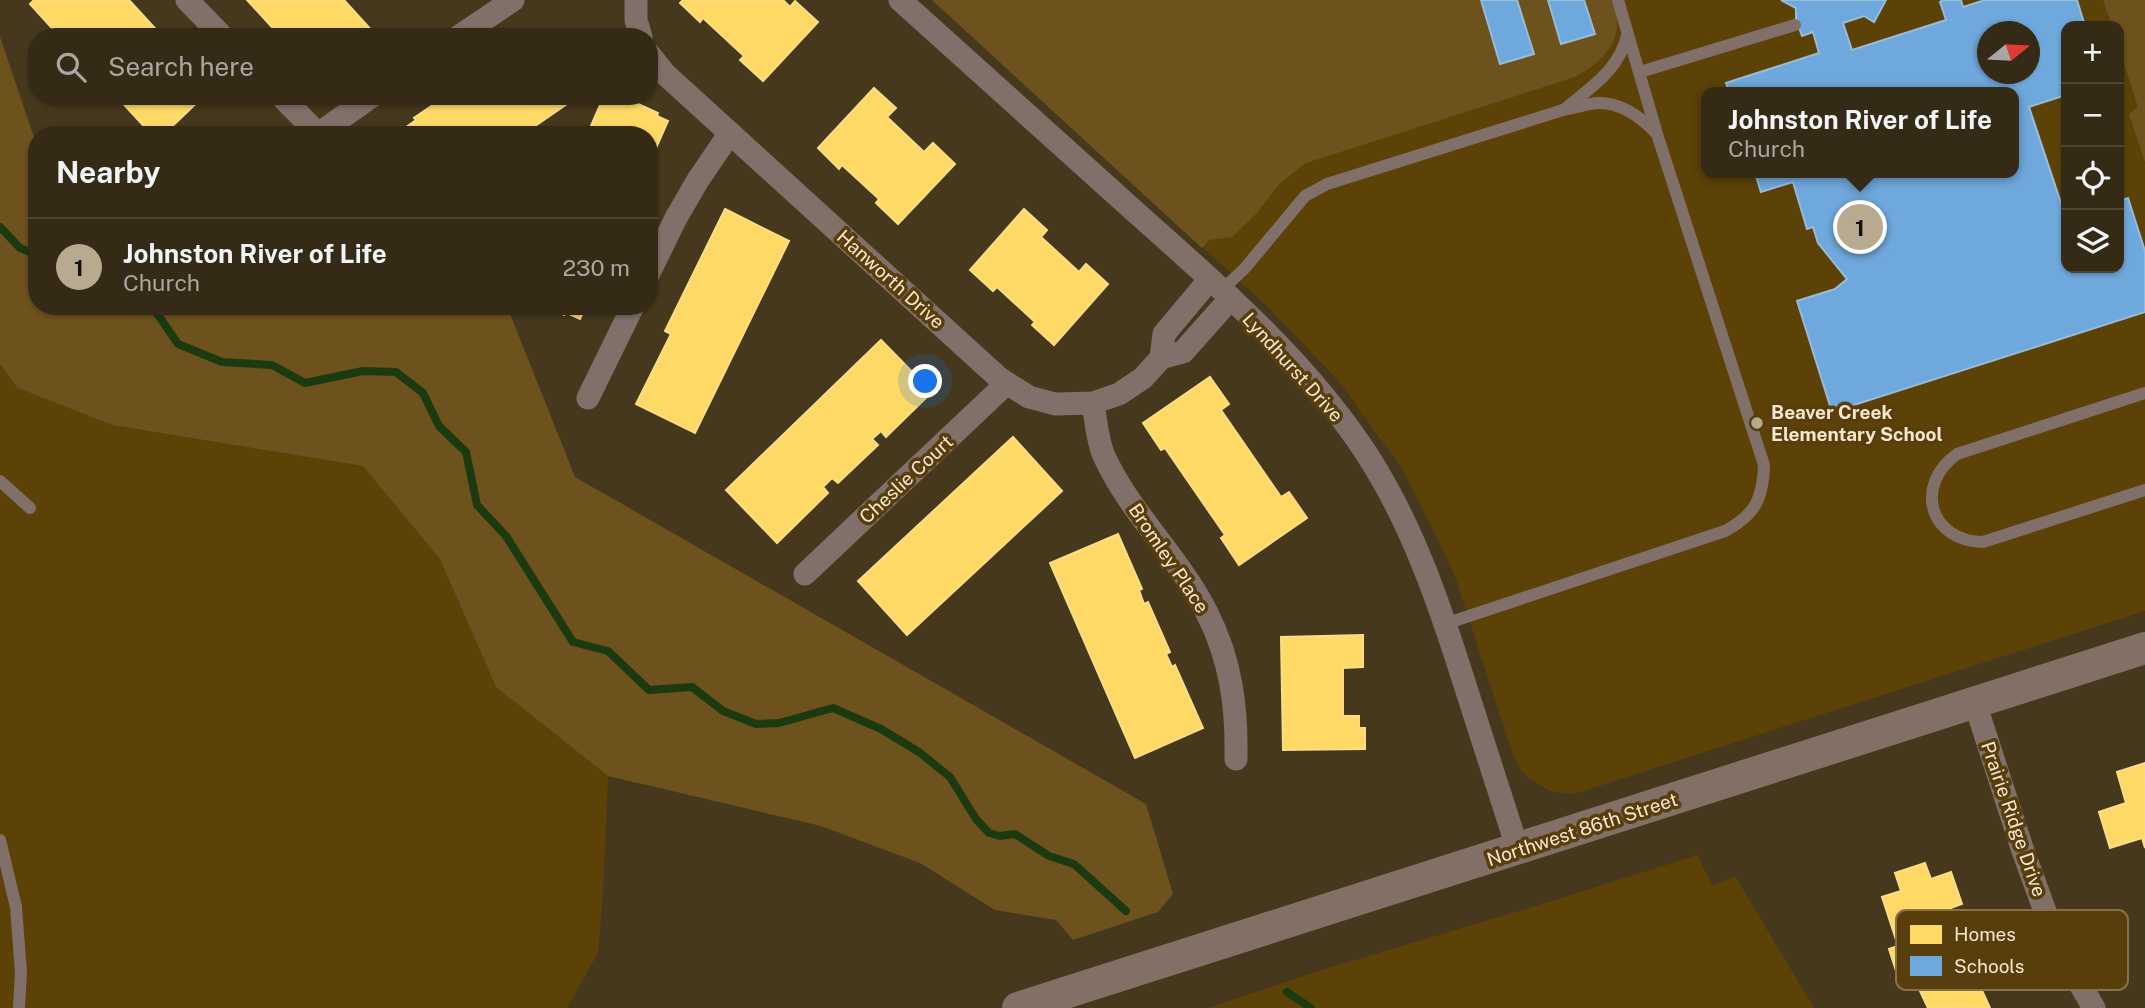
<!DOCTYPE html>
<meta charset="utf-8">
<style>
:root{--surface:#342a16;--page:#3c321f;--text:#f1f3f6;--muted:#a9a7a1;--line:#4e4635;--accent:#b8aa91}
body{margin:0;font-family:"Public Sans",sans-serif;background:var(--page);color:var(--text)}
.controls{position:absolute;right:21px;top:21px;display:grid;overflow:hidden;border-radius:14px;box-shadow:0 2px 5px #0004}
.controls button{width:63px;height:63px;display:grid;place-items:center;padding:0;border:0;border-bottom:2px solid var(--line);background:var(--surface);color:var(--text);font:35px sans-serif}
.compass{position:absolute;left:1977px;top:21px;width:63px;height:63px;border-radius:50%;background:var(--surface);box-shadow:0 2px 5px #0004;rotate:72deg}
.you{position:absolute;left:926px;top:382px;width:24px;height:24px;margin:-18px;border:5px solid #fff;border-radius:50%;background:#1a73e8;box-shadow:0 0 0 10px #1a73e833}
.badge{display:grid;place-items:center;width:46px;height:46px;border-radius:50%;background:var(--accent);color:#111;font-size:23px;font-weight:700}
.pin{position:absolute;translate:-50% -50%;border:4px solid #fff;box-shadow:0 2px 7px #0006}
.popup{position:absolute;left:1701px;top:87px;width:318px;height:91px;box-sizing:border-box;display:grid;place-content:center;border-radius:14px;background:var(--surface);filter:drop-shadow(0 2px 5px #0005);font-size:23px;white-space:nowrap;color:var(--muted)}
.popup b{font-size:26px;color:var(--text)}
.popup::after{content:'';position:absolute;left:50%;top:100%;margin-left:-14px;border:14px solid transparent;border-top-color:var(--surface)}
.list{margin:0;padding:0;list-style:none}
h2{display:flex;justify-content:space-between;align-items:center;height:91px;margin:0;padding:0 28px;font-size:30px}
h2 small{font-size:23px;font-weight:400;color:var(--muted)}
.list li{display:grid;grid-template-columns:46px 1fr auto;gap:21px;align-items:center;box-sizing:border-box;height:98px;padding:0 28px;border-top:2px solid var(--line)}
.list b{display:block;font-size:26px;white-space:nowrap}
.list p{margin:0;font-size:23px;white-space:nowrap;color:var(--muted)}
.list em{font-size:23px;font-style:normal;color:var(--muted)}
.icon{flex:none;width:38px;height:38px;fill:none;stroke:currentColor;stroke-width:2;stroke-linecap:round;stroke-linejoin:round}
.map{position:relative;flex:none;width:2145px;height:1008px;overflow:hidden}
.search{position:absolute;background:var(--surface);box-shadow:0 2px 5px #0004;left:28px;top:28px;width:630px;height:77px;display:flex;align-items:center;gap:18px;box-sizing:border-box;padding:0 24px;border-radius:28px;color:var(--muted);font-size:26px}
.panel{position:absolute;background:var(--surface);box-shadow:0 2px 5px #0004;left:28px;top:126px;width:630px;height:189px;border-radius:28px}
.map>svg:first-child{display:block}
</style>
<div class="map">
<svg width="2145" height="1008" viewBox="0 0 2145 1008">
<rect width="100%" height="100%" fill="#46381d"/>
<g fill="#5c4207" fill-rule="evenodd">
<path d="M932,0H2145V611L1574,794L1550,791L1527,777L1519,767L1511,749L1455,576L1428,519L1401,467L1337,379L1267,306ZM2066,26H2119V268H2066ZM1988,32H2030V74H1988ZM1706,92H2014V173H1706Z"/>
<polygon points="0,364 19,388 112,425 363,466 440,558 496,687 608,776 603,894 598,953 567,1008 0,1008"/>
<polygon points="1697,855 1713,886 1735,876 1814,1008 1208,1008 1315,972 1552,901"/>
</g>
<g fill="#6e521d">
<path d="M932,0H1613C1626,39 1606,61 1572,78L1306,163L1280,183L1255,215L1232,237L1209,240L1202,248Z"/>
<polygon points="2103,0 2145,0 2145,162 2129,114 2138,107 2119,48 2119,26 2112,26"/>
<polygon points="0,37 37,146 37,306 500,306 508,309 575,477 1146,804 1173,894 1158,912 1073,940 1056,920 995,910 920,863 821,826 608,776 496,687 440,559 363,466 112,425 18,388 0,364"/>
</g>
<g fill="#ffd966" stroke="#fcdd86" stroke-width="2">
<polygon points="34,0 129,0 163,37 60,37 30,4"/>
<polygon points="247,0 344,0 374,33 370,37 281,37"/>
<polygon points="683,0 783,0 790,7 795,1 818,22 763,81 740,60 744,56 703,18 700,22 680,3"/>
<polygon points="874,88 896,108 887,117 924,152 933,143 955,164 898,224 876,203 879,199 842,165 839,169 818,148"/>
<polygon points="116,96 204,96 163,135 152,135"/>
<polygon points="446,96 561,96 567,104 522,135 389,135 400,127 402,130 416,120 414,118"/>
<polygon points="604,96 621,96 658,113 657,116 668,121 649,164 649,135 587,135"/>
<polygon points="725,209 789,241 695,433 636,404 671,334 665,331"/>
<polygon points="1024,209 1047,230 1041,237 1079,272 1086,264 1108,284 1054,345 1032,325 1035,322 997,287 993,291 970,270"/>
<polygon points="544,306 586,306 580,319 565,312 564,315"/>
<polygon points="881,340 932,392 886,437 881,431 872,439 878,445 838,483 832,478 823,487 828,493 777,543 726,490"/>
<polygon points="1210,377 1229,404 1221,410 1281,497 1289,492 1307,518 1239,565 1221,538 1225,535 1165,448 1161,450 1143,423"/>
<polygon points="1013,437 1062,491 907,635 858,581"/>
<polygon points="1118,534 1142,589 1139,590 1144,604 1148,602 1170,652 1166,654 1172,667 1175,665 1203,728 1135,758 1050,563"/>
<polygon points="1363,635 1363,667 1343,668 1343,716 1359,716 1359,728 1365,728 1365,749 1283,750 1281,637"/>
<polygon points="2145,763 2145,848 2142,838 2110,848 2099,812 2126,803 2117,772"/>
<polygon points="1925,863 1931,879 1951,872 1962,904 1948,909 1963,952 1897,974 1889,949 1898,946 1882,897 1901,891 1895,873"/>
<polygon points="1971,966 1990,1008 1928,1008 1919,989"/>
</g>
<g fill="#6fa8dc" stroke="#98bbd8" stroke-width="2" fill-rule="evenodd">
<polygon points="1481,0 1517,0 1534,54 1500,64"/>
<polygon points="1548,0 1584,0 1595,34 1561,44"/>
<path d="M1781,0H1886L1874,22L1864,16L1843,23L1852,50L1946,20L1940,2L1943,0H1961L1963,7L1985,0H2077L2085,26H2066V95L2029,107L2066,218V268H2119V201L2128,198L2145,251V312L1832,412L1797,301L1835,289L1847,279L1818,243L1813,227L1807,229L1793,182L1761,192L1755,173H2014V92H1729L1726,83L1819,53L1813,32L1802,36L1796,19V8ZM1988,32H2030V74H1988Z"/>
</g>
<g fill="none" stroke-linecap="round" stroke-linejoin="round">
<g stroke="#1c3a0f" stroke-width="8">
<polyline points="0,227 20,248 37,255"/>
<polyline points="152,306 178,344 222,362 272,365 305,383 363,371 396,372 423,393 439,426 466,452 477,505 506,536 573,642 608,651 649,690 692,687 723,711 756,724 779,723 833,708 881,729 919,752 950,777 976,819 989,833 1000,836 1015,834 1049,856 1074,864 1126,911"/>
<polyline points="1287,992 1311,1008"/>
</g>
<g stroke="#807069" stroke-width="12">
<polyline points="1640,72 1795,25"/>
<path d="M1566,108C1591,87 1620,69 1627,35"/>
<path d="M1222,290L1245,268L1305,196L1327,184L1563,110C1574,108 1586,104 1597,103C1620,102 1641,117 1656,133"/>
<path d="M2145,393L1957,454C1913,486 1930,541 1983,542L2145,490"/>
<polyline points="0,481 30,508"/>
<path d="M1445,624L1725,531C1755,515 1763,499 1764,465L1657,134L1618,0"/>
<polyline points="0,840 16,907 21,973 19,1008"/>
</g>
<g stroke="#807069" stroke-width="23">
<polyline points="187,0 223,37"/>
<polyline points="636,0 636,20 641,37"/>
<path d="M900,0C980,72 1061,145 1141,217C1223,290 1308,363 1368,456C1413,526 1440,606 1465,685C1483,740 1500,795 1518,850"/>
<polyline points="458,37 513,0"/>
<polyline points="649,54 665,74 999,378 1029,397 1055,404 1093,403 1119,394 1143,378 1161,358 1183,352 1231,298"/>
<polyline points="281,96 318,134"/>
<polyline points="317,135 372,96"/>
<polyline points="649,273 676,218 698,180 730,133"/>
<polyline points="1161,358 1164,334 1210,279"/>
<polyline points="588,398 633,306"/>
<path d="M1093,403C1096,420 1097,440 1104,456C1130,513 1179,557 1207,613C1231,660 1237,707 1236,759"/>
<polyline points="805,574 1006,384"/>
<polyline points="1975,703 2022,848 2058,947 2094,1008"/>
</g>
<polyline stroke="#827066" stroke-width="32" points="1018,1008 2145,648"/>
</g>
<circle fill="#b8aa91" stroke="#573e0c" stroke-width="2.5" cx="1757" cy="423" r="7"/>
<g text-anchor="middle" stroke-width="7" stroke-linejoin="round" paint-order="stroke">
<g font-size="19" fill="#f6e7cf" stroke="#573e0c">
<text transform="translate(891 279) rotate(42)" y="7">Hanworth Drive</text>
<text transform="translate(1293 367) rotate(48)" y="7">Lyndhurst Drive</text>
<text transform="translate(906 479) rotate(-43)" y="7">Cheslie Court</text>
<text transform="translate(1169 558) rotate(56)" y="7">Bromley Place</text>
<text transform="translate(2014 819) rotate(71)" y="7">Prairie Ridge Drive</text>
<text transform="translate(1582 829) rotate(-18)" y="7">Northwest 86th Street</text>
</g>
<g font-size="19" font-weight="bold" fill="#f6e7cf" stroke="#573e0c" text-anchor="start">
<text x="1771" y="419">Beaver Creek<tspan x="1771" dy="22">Elementary School</tspan></text>
</g>
</g>
<rect x="1896" y="910" width="232" height="80" rx="10" fill="#573e0c" stroke="#877146" stroke-width="2"/>
<rect x="1910" y="925" width="32" height="19" fill="#ffd966"/>
<rect x="1910" y="956" width="32" height="20" fill="#6fa8dc"/>
<g font-size="19" fill="#f6e7cf">
<text x="1954" y="941">Homes</text>
<text x="1954" y="973">Schools</text>
</g>
</svg>
<div class="controls">
<button>+</button>
<button>−</button>
<button><svg class="icon" aria-label="locate" viewBox="0 0 24 24"><circle cx="12" cy="12" r="6"/><path d="M12 2v4M12 18v4M2 12h4M18 12h4"/></svg></button>
<button><svg class="icon" aria-label="layers" viewBox="0 0 24 24"><path d="M12 4l9 5-9 5-9-5zM3 14l9 5 9-5"/></svg></button>
</div>
<svg class="compass" viewBox="-18 -18 36 36"><path d="M0-13l5 13h-10z" fill="#e53935"/><path d="M0 13l5-13h-10z" fill="#a9a7a1"/></svg>
<div class="you"></div>
<div class="pin badge" style="left:1860px;top:227px">1</div>
<div class="popup"><b>Johnston River of Life</b>Church</div>
<div class="search"><svg class="icon" aria-label="search" viewBox="0 0 24 24"><circle cx="10" cy="10" r="6"/><path d="M15 15l6 6"/></svg>Search here</div>
<section class="panel">
<h2>Nearby<small></small></h2>
<ul class="list">
<li><span class="badge">1</span><div><b>Johnston River of Life</b><p>Church</p></div><em>230 m</em></li>
</ul>
</section>
</div>
